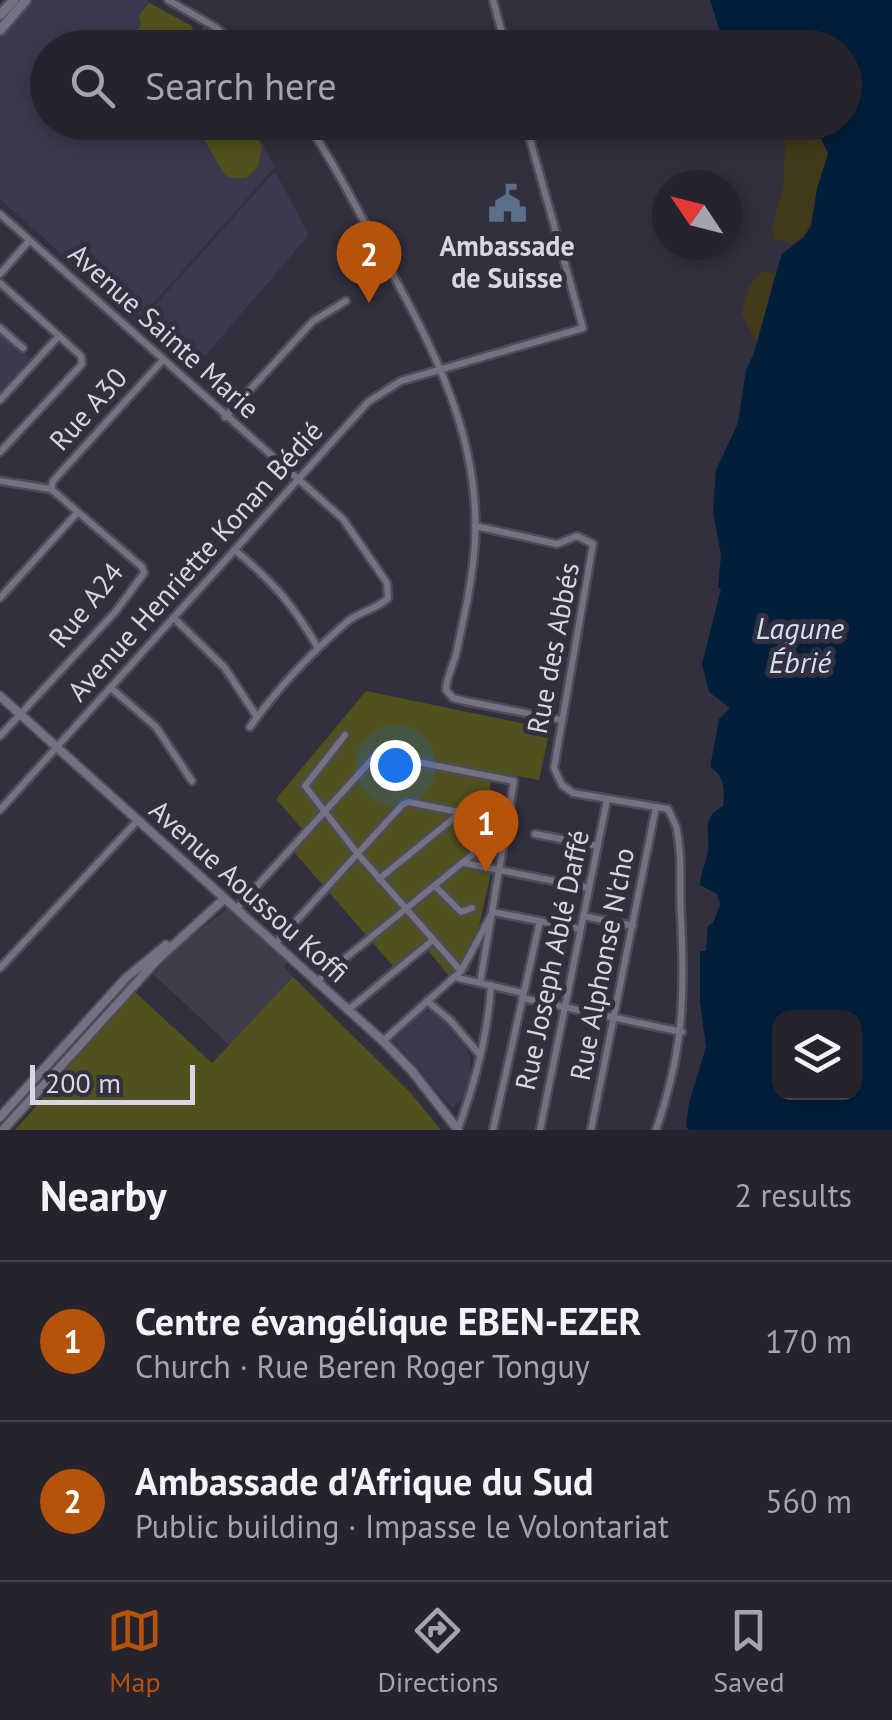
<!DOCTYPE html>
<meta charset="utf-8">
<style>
:root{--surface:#26232e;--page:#2e2b36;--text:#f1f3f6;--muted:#a4a4aa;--line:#42404a;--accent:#b45309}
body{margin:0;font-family:"PT Sans",sans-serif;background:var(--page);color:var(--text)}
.controls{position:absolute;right:30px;bottom:30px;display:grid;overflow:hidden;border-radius:20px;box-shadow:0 5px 15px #0003}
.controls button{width:90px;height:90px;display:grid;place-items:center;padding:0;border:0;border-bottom:2px solid var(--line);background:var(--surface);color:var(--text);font:50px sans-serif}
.compass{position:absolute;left:652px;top:170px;width:90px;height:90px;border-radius:50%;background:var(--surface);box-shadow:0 5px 15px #0003;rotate:305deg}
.scale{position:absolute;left:30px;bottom:25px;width:165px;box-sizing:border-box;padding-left:10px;border:5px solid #d8d6e0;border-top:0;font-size:28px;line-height:35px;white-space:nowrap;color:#d8d6e0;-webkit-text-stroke:8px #322f3e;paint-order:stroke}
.you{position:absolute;left:395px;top:765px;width:35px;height:35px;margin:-25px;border:8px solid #fff;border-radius:50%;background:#1a73e8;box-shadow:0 0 0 15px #1a73e833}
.badge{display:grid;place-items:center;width:65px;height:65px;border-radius:50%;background:var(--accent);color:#fff;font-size:32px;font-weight:700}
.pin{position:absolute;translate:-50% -82px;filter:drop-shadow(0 2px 5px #0008)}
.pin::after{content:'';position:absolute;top:52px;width:35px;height:30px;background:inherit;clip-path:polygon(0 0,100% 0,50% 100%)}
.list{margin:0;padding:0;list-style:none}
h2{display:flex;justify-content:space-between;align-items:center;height:130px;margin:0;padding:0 40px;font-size:42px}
h2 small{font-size:32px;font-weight:400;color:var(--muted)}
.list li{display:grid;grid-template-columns:65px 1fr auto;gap:30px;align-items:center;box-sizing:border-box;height:160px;padding:0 40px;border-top:2px solid var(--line)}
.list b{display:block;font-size:38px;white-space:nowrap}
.list p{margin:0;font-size:32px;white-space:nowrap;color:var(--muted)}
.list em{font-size:32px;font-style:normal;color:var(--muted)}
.icon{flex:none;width:55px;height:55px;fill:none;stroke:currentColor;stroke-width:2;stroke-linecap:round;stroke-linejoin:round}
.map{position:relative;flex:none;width:892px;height:1130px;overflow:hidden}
.search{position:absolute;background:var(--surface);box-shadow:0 5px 15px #0003;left:30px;right:30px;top:30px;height:110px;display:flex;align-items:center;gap:25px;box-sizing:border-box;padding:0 35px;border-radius:55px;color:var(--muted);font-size:38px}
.sheet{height:450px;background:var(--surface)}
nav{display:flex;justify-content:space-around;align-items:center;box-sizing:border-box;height:140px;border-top:2px solid var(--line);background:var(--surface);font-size:28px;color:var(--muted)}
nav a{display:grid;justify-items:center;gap:5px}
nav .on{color:var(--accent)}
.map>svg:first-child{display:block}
</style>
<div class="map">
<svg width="892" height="1130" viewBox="0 0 892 1130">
<rect width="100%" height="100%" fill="#322f3e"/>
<polygon fill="#413c4c" points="228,908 287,962 284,967 293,977 229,1045 153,974 178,947"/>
<g fill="#3c384d">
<polygon points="34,0 146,0 204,35 211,47 48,48 48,122 251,123 275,167 137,322 0,199 0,39"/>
<polygon points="275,171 309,235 193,370 140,322"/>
<polygon points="0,332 30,359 0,392"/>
<polygon points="425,1010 440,1015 470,1055 470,1090 452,1108 392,1039"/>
</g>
<g fill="#50511c">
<polygon points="149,3 192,26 193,38 197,40 204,27 209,32 218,33 225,47 120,48 141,25 139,15"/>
<polygon points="195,123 249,123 262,146 258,167 246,178 230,178 224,174"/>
<polygon points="366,691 550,729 539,780 507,774 492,775 480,860 493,863 469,971 448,975 427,949 398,972 294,852 308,836 276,799"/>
<path d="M293,977L410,1092L441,1130H15C36,1108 50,1086 69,1062L72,1063L97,1031L135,992L212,1063Z"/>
</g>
<g fill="#413918">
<path d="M786,123H813L828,153C828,165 821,174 818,185C813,210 816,230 792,244L773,238L772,228L783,188Z"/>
<polygon points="764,270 775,275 757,343 741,314 749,286"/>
</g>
<path fill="#011f3b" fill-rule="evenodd" d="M710,0H892V1130H689L686,1127L689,1103L706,1047L700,1001V951H706L708,926L713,923L720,905L717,894L700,885C701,873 706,862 708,850C710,830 701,818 723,806C725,792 725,775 711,768V762L719,719L730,708L709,692L702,664L721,589L718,588L721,555L713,512L716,470L738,423L746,370L754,353L777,270L782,254L804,237L811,226L817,189L828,153L813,123L844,122V48L725,47ZM780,1018H854V1092H780Z"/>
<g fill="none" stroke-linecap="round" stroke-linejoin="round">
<defs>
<g id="minor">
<polyline points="168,0 215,27 240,48"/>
<polyline points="493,0 506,48"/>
<path d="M306,122C332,160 353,201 375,242C426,335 481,430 475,541C473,579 464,617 456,654C453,666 446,678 446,690L453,698L465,701L561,720"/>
<polyline points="399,132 429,122"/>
<path d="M0,214L343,519L387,583L388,598C378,609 360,611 347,622C312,652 277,689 250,727"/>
<polyline points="0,274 29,241"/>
<polyline points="0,283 59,336 0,400"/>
<polyline points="0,328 23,348"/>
<polyline points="225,417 313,321 346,301"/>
<polyline points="0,452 82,364 81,356 59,336"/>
<polyline points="0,481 51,489"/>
<polyline points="51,489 53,481 162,361"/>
<path d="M475,526L557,544L577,536L593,544L554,768L562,785L573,793L668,809L676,826C683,856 679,887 681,918C685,999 683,1052 656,1130"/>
<path d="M235,550C274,583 292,603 318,648"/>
<polyline points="0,598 76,514"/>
<polyline points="174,618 225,668 257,717"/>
<polyline points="111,688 156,727 192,781"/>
<polyline points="345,735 305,786 357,853 461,971"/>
<polyline points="0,736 116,611 144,573 142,567 51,489"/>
<polyline points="0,810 368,402 401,381 583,328 525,122"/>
<polyline points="535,834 598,846"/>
<polyline points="464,863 589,888"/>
<polyline points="379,879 460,813"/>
<polyline points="435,886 461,912 472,908"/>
<polyline points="236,909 377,754 514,781 480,983"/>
<polyline points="583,916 633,926"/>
<polyline points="275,944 403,804 409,802 507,822"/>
<polyline points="0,968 137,821"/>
<polyline points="454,977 523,993"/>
<polyline points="316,982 505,828"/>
<polyline points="522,998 682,1032"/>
<polyline points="427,1001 450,1020 480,1055"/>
<polyline points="348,1010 433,940"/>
<polyline points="383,1041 461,971 493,912 580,929"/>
<path d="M458,1129C475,1083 488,1035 491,985"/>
<polyline points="493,1130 540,921"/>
<polyline points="540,1130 607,800"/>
<polyline points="591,1130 656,807"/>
</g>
<g id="tertiary">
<polyline points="0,696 383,1041 412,1071 458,1130"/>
<polyline points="0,1117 126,978 166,945"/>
<polyline points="3,1130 157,960 224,899"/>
</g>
<g id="secondary">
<polyline points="0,15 14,0"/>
<polyline points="0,30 26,0"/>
</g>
</defs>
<use href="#minor" stroke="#4f4c59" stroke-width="11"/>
<use href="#tertiary" stroke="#4f4c59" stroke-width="12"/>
<use href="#secondary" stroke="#4f4c59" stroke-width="14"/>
<use href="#minor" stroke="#747182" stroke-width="6"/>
<use href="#tertiary" stroke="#747182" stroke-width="8"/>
<use href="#secondary" stroke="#747182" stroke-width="9"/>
</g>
<defs>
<symbol id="civic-bare" viewBox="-9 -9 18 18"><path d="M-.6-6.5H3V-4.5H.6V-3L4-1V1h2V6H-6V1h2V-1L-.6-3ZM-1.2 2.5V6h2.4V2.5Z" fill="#5c6f8a" stroke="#322f3e" stroke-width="2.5" paint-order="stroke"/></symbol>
</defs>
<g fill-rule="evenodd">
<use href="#civic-bare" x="480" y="176" width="55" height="55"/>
</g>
<g text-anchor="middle" stroke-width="10" stroke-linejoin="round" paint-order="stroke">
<g font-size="28" font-weight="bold" fill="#d8d6e0" stroke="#322f3e">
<text x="507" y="256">Ambassade<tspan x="507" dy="32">de Suisse</tspan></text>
</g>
<g font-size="28" fill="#d8d6e0" stroke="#322f3e">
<text transform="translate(164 331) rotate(42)" y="10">Avenue Sainte Marie</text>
<text transform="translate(88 409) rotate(-48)" y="10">Rue A30</text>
<text transform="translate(195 561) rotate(-48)" y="10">Avenue Henriette Konan Bédié</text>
<text transform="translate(86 605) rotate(-51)" y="10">Rue A24</text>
<text transform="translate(553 648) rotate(-79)" y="10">Rue des Abbés</text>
<text transform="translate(249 891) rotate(42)" y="10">Avenue Aoussou Koffi</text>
<text transform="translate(552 960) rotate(-78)" y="10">Rue Joseph Ablé Daffé</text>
<text transform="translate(602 964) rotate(-79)" y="10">Rue Alphonse N'cho</text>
</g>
<g font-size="30" font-style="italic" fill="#d1e0f0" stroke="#322f3e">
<text x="800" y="639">Lagune<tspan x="800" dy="34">Ébrié</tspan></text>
</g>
</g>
</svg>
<div class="controls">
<button><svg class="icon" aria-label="layers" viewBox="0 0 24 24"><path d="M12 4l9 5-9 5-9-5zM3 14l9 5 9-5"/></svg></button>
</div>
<svg class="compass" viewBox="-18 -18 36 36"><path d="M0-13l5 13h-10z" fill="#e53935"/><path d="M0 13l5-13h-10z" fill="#a4a4aa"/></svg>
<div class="scale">200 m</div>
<div class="you"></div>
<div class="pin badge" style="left:486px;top:872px">1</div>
<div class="pin badge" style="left:369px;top:303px">2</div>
<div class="search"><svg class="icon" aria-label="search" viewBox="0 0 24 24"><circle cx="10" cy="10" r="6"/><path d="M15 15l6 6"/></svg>Search here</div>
</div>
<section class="sheet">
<h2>Nearby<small>2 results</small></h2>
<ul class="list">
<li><span class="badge">1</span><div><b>Centre évangélique EBEN-EZER</b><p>Church · Rue Beren Roger Tonguy</p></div><em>170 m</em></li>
<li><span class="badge">2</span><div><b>Ambassade d'Afrique du Sud</b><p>Public building · Impasse le Volontariat</p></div><em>560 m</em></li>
</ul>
</section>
<nav>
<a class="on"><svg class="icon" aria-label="map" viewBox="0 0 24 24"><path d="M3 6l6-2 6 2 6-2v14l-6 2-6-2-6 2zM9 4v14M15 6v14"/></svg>Map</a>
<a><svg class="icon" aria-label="directions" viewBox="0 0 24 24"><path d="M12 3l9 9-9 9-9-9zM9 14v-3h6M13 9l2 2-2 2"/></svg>Directions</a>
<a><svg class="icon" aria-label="saved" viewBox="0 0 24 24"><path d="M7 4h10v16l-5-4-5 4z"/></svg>Saved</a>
</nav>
